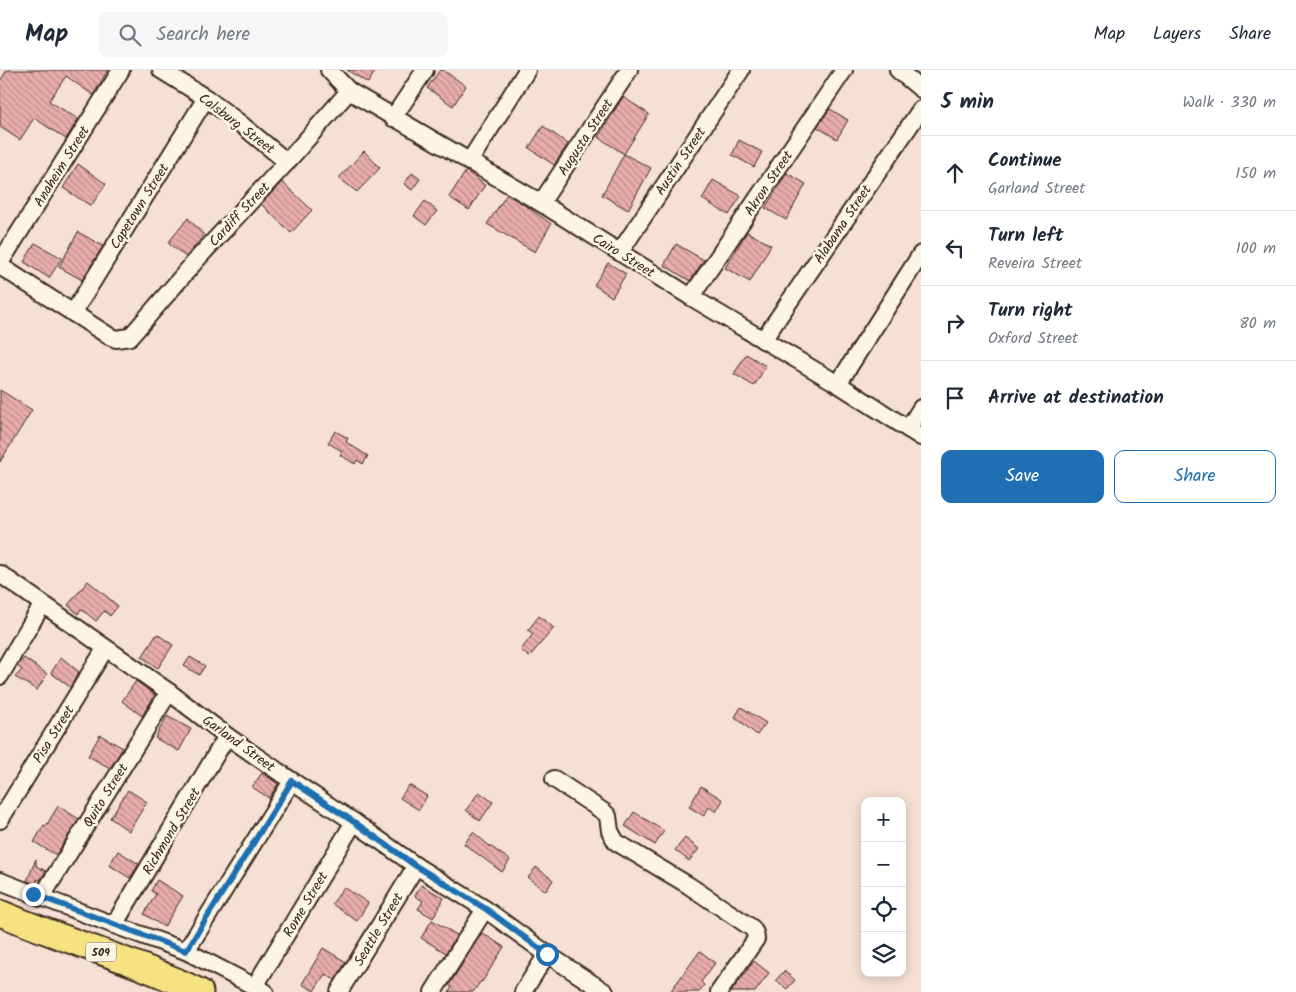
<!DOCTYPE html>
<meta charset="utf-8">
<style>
:root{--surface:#fff;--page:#f6f6f7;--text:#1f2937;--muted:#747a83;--line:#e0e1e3;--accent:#1f6fb2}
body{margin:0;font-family:Kalam,sans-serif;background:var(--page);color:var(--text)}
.controls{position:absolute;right:15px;bottom:15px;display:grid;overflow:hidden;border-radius:10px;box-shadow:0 2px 12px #0003}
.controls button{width:45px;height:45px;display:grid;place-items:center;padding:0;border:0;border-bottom:1px solid var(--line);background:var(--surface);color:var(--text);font:25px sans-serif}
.stop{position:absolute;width:15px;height:15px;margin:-11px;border:4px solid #1f6fb2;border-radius:50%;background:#fff}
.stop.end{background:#1f6fb2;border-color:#fff;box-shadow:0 1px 5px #0008}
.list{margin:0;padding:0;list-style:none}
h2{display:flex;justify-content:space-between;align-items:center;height:65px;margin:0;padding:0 20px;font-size:21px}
h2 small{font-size:16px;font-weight:400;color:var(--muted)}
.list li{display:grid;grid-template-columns:32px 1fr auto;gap:15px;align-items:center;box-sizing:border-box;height:75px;padding:0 20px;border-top:1px solid var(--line)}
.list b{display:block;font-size:19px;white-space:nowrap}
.list p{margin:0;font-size:16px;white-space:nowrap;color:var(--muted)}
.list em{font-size:16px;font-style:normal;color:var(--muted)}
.actions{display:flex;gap:10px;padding:15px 20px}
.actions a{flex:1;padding:11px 0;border:1px solid var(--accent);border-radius:10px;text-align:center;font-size:18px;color:var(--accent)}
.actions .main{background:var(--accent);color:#fff}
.icon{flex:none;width:28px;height:28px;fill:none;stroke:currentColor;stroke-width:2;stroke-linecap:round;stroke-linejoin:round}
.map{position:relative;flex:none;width:921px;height:922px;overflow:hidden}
header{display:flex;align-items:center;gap:30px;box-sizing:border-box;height:70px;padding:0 25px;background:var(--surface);border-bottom:1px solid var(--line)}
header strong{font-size:24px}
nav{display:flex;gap:28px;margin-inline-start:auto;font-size:18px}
.search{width:350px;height:45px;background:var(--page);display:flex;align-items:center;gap:12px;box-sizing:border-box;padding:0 18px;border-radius:10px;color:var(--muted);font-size:19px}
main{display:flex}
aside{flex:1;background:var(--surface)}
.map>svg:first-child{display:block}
</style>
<header>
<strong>Map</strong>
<div class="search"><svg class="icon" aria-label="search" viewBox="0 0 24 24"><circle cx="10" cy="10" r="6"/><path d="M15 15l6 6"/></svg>Search here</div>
<nav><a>Map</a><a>Layers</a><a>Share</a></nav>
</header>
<main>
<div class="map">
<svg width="921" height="922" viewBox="0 0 921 922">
<defs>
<pattern id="building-back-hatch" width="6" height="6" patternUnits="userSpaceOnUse" patternTransform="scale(1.25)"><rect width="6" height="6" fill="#e8ada9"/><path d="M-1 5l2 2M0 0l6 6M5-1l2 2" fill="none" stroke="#bd8d89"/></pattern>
</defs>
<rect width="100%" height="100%" fill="#f6dfd3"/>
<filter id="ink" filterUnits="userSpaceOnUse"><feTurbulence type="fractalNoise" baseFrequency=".02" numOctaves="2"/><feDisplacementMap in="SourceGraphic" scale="10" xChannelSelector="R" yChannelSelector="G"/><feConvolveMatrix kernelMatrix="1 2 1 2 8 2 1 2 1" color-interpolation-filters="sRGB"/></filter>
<g filter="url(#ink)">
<g fill="url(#building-back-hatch)" stroke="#3b2a1e">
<polygon points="7,0 108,0 93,25 66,6 49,31 78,49 66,69 34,48 20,70 0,57 0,11"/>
<polygon points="347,0 376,0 368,13"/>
<polygon points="440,0 443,0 466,16 453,36 427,18"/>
<polygon points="623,27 649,44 624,84 598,67"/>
<polygon points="830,39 848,50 837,69 817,57"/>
<polygon points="543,56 568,74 554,95 529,78"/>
<polygon points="739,70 762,82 754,97 732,85"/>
<polygon points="364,81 380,98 357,122 339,108"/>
<polygon points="624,84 651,98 628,140 602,125"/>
<polygon points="78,94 106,114 91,136 63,118"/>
<polygon points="466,101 485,115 469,140 449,127"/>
<polygon points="412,103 420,109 412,120 404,114"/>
<polygon points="787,103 806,114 786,150 765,138"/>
<polygon points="713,110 741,126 729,145 702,129"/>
<polygon points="282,112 312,140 291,163 261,134"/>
<polygon points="507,124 529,138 551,154 535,182 487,154"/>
<polygon points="425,131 437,141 426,155 414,146"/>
<polygon points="188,148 204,165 186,187 168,173"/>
<polygon points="78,162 103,176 82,210 59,197"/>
<polygon points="747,162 771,175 750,212 725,198"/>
<polygon points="35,173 62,188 49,208 24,192"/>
<polygon points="676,174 704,190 690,211 664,195"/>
<polygon points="608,193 626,204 612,227 594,215"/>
<polygon points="746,284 766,296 754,316 734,304"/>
<polygon points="0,320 32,340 0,392"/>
<polygon points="335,361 348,368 346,372 368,386 363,394 357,390 355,394 340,385 342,381 328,373"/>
<polygon points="88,511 118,536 110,546 104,541 96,551 81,539 78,544 68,535"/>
<polygon points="539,546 554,558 529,587 521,580 533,564 528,560"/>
<polygon points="157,564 173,575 158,598 142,587"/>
<polygon points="61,587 79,602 70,617 51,603"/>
<polygon points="190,587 205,596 199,605 184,596"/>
<polygon points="24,588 47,604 37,620 15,607 22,600 17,596"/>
<polygon points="136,611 155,625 142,646 122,631"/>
<polygon points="741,637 766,653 757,665 735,647"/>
<polygon points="167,646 191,659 179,681 155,668"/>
<polygon points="100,665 123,678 110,698 88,686"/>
<polygon points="262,703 278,714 269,728 252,717"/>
<polygon points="409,715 427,726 419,740 400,728"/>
<polygon points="701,716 723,730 716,742 709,737 704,746 689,737"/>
<polygon points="128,720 147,732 129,761 110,748"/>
<polygon points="479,722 493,732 480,751 466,740"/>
<polygon points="58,736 79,749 56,785 34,772 44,755 46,756"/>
<polygon points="634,742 664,761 655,775 625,756"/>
<polygon points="473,762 487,774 510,790 502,802 464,774"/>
<polygon points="685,768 699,779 689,791 675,780"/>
<polygon points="118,781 139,794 130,808 109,795"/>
<polygon points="36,789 36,796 46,801 40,810 37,809 37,815 27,811"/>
<polygon points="536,797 553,810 546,821 528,808"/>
<polygon points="157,810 183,826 164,857 144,844 156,824 151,821"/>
<polygon points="421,815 444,828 433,848 418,839 423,831 415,826"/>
<polygon points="344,817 368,833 357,851 332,834"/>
<polygon points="432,850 457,865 446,883 421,868"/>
<polygon points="482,863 504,877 482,912 481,911 473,922 449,922 452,917 449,915"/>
<polygon points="323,878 346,892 335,910 325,904 314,921 302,914"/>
<polygon points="700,881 715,893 701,912 704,915 699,922 670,922"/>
<polygon points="754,891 769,903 755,922 731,922"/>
<polygon points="784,901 795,910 787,919 776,910"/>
</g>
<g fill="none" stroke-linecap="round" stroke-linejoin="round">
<defs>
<g id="minor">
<polyline points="161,0 206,28 237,51 287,92"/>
<polyline points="329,0 349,21 541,133 691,227 838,314 921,367"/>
<polyline points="898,0 921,19"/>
<polyline points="393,48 425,0"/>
<polyline points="469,92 527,0"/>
<polyline points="541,133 629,0"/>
<polyline points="620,182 741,0"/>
<polyline points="0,193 121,0"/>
<polyline points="0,196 109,266 116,269 130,267 199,187 287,92 349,21"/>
<polyline points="691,227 844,0"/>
<polyline points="73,243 206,28"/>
<polyline points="763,270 921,39"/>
<polyline points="838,314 921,184"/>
<polyline points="908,359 921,338"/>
<polyline points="0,504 169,622 227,666 292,711 354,752 416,796 485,839 547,884 605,922"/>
<polyline points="0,606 42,535"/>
<polyline points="554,709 604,742 608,746 610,761 616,772 688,815 752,858 755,863 756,869 719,922"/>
<polyline points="0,750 105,579"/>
<polyline points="0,811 114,855 186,881 265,922"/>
<polyline points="41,828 169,622"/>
<polyline points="114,855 227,666"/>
<polyline points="186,881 292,711"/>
<polyline points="255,916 354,752"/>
<polyline points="339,922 416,796"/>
<polyline points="433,922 485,839"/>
<polyline points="523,922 547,884"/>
</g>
<path id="primary" d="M0,843C66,871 136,891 200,922"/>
</defs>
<use href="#minor" stroke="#3b2a1e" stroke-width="20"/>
<use href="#primary" stroke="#3b2a1e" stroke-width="29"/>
<use href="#minor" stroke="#fcf5e5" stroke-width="16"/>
<use href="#primary" stroke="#f5e382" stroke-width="25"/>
</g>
</g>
<g fill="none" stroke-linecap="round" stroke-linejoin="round" filter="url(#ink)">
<polyline stroke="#1f6fb2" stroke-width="6" points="33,824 186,881 292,711 354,752 416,796 486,839 547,884"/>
</g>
<g text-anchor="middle" stroke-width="5" stroke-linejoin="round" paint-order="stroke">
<rect fill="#fcf5e5" stroke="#75675a" stroke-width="1" x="86" y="872.5" width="30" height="19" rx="4"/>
<g font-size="12" font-weight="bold" fill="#3b2a1e">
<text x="101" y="886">509</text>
</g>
<g font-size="14" fill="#3b2a1e" stroke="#fcf5e5">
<text transform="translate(237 53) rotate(37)" y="5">Calsburg Street</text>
<text transform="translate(585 67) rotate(-57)" y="5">Augusta Street</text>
<text transform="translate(680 91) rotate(-56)" y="5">Austin Street</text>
<text transform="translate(61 96) rotate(-58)" y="5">Anaheim Street</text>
<text transform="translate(768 113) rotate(-56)" y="5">Akron Street</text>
<text transform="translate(139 136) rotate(-58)" y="5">Capetown Street</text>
<text transform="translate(239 144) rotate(-47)" y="5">Cardiff Street</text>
<text transform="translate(842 154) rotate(-56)" y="5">Alabama Street</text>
<text transform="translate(624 185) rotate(32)" y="5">Cairo Street</text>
<text transform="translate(53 664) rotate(-58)" y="5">Pisa Street</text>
<text transform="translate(239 673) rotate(36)" y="5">Garland Street</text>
<text transform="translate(105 725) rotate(-58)" y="5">Quito Street</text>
<text transform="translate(171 761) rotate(-59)" y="5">Richmond Street</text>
<text transform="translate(305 834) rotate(-59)" y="5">Rome Street</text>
<text transform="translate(378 859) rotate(-59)" y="5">Seattle Street</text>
</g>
</g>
</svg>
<div class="controls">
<button>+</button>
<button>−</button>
<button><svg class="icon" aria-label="locate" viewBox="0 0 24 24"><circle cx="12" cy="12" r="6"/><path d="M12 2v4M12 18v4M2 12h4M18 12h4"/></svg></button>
<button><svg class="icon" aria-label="layers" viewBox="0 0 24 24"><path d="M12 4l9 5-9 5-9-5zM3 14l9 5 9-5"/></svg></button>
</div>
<div class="stop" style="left:547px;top:884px"></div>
<div class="stop end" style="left:33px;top:824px"></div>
</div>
<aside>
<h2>5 min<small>Walk · 330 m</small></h2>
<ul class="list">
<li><svg class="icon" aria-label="ahead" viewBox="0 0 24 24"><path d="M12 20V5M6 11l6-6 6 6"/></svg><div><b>Continue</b><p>Garland Street</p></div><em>150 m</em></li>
<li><svg class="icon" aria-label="left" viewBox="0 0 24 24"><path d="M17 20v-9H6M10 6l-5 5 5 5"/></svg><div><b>Turn left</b><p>Reveira Street</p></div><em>100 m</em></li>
<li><svg class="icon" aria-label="right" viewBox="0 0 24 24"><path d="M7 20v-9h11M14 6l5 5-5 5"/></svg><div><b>Turn right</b><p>Oxford Street</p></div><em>80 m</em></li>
<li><svg class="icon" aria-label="arrive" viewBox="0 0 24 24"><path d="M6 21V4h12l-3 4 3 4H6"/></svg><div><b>Arrive at destination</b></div></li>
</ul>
<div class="actions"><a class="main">Save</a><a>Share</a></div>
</aside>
</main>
